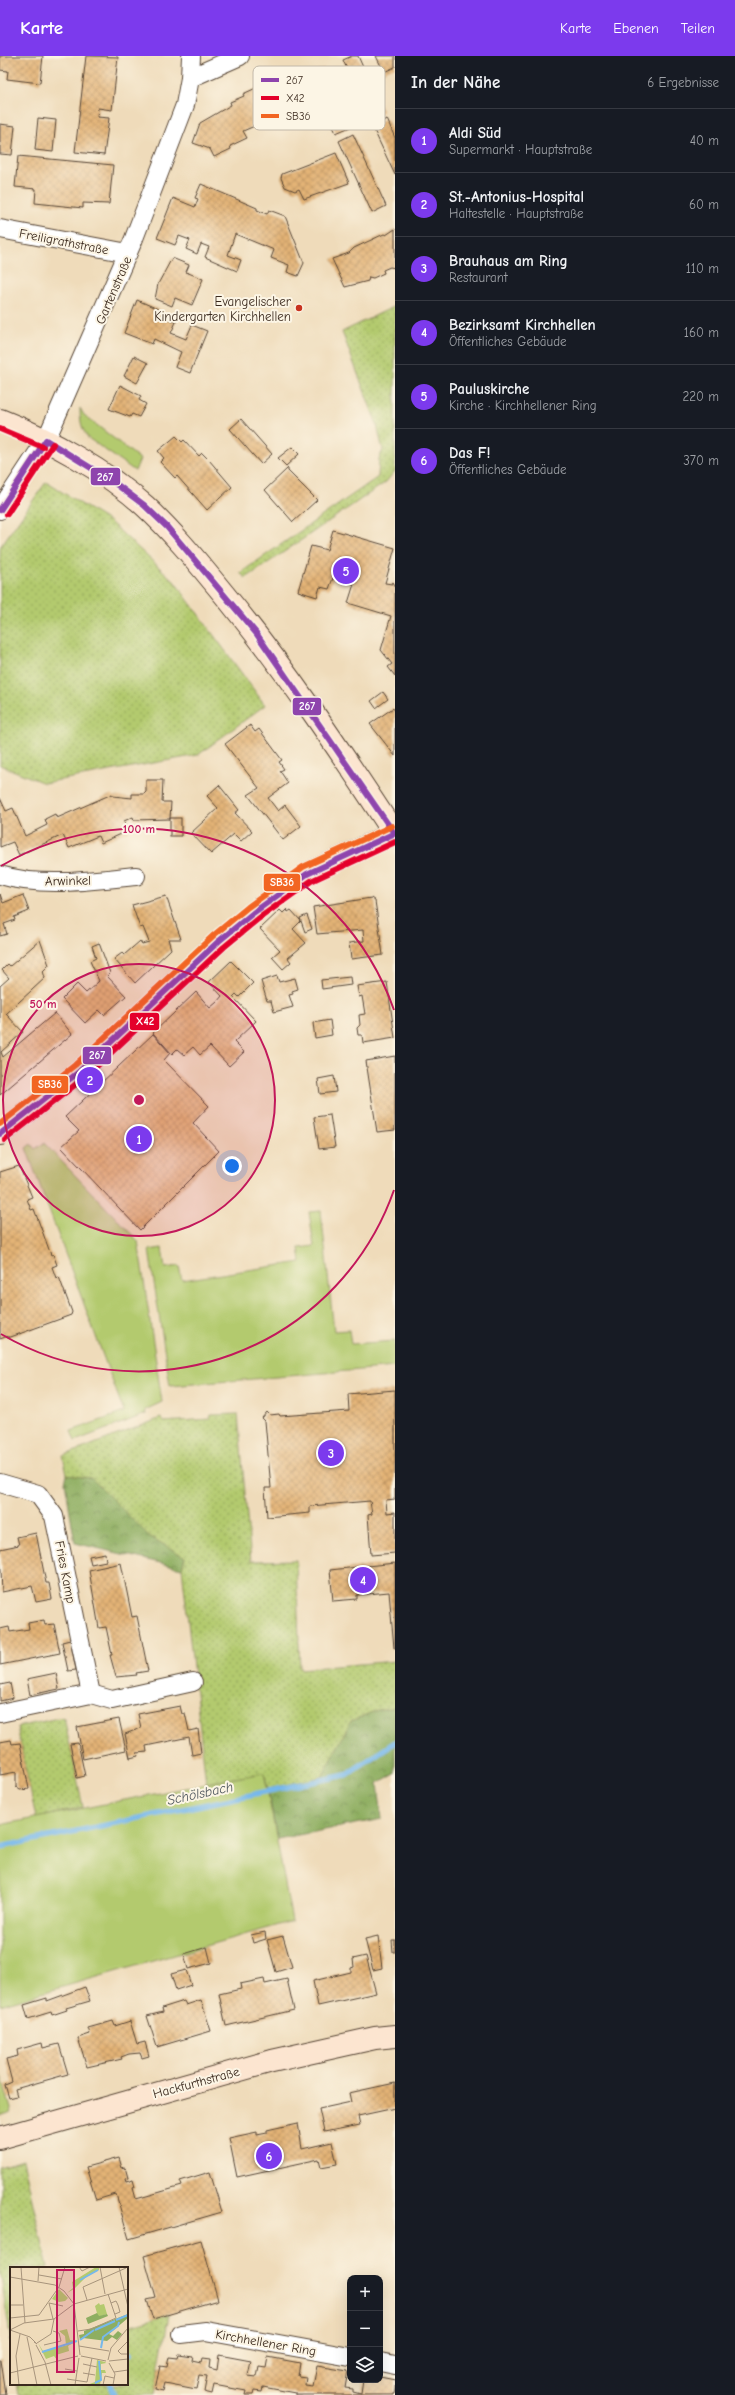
<!DOCTYPE html>
<html lang="de">
<meta charset="utf-8">
<style>
:root{--surface:#171b24;--page:#242831;--text:#f1f3f6;--muted:#9ea1a6;--line:#363941;--accent:#7c3aed}
body{margin:0;font-family:"Comic Neue",sans-serif;background:var(--page);color:var(--text)}
.controls{position:absolute;right:12px;bottom:12px;display:grid;overflow:hidden;border-radius:8px;box-shadow:0 4px 16px #0002}
.controls button{width:36px;height:36px;display:grid;place-items:center;padding:0;border:0;border-bottom:1px solid var(--line);background:var(--surface);color:var(--text);font:20px sans-serif}
.you{position:absolute;left:232px;top:1110px;width:14px;height:14px;margin:-10px;border:3px solid #fff;border-radius:50%;background:#1a73e8;box-shadow:0 0 0 6px #1a73e833}
.badge{display:grid;place-items:center;width:26px;height:26px;border-radius:50%;background:var(--accent);color:#fff;font-size:13px;font-weight:700}
.pin{position:absolute;translate:-50% -50%;border:2px solid #fff;box-shadow:0 1px 4px #0006}
.list{margin:0;padding:0;list-style:none}
h2{display:flex;justify-content:space-between;align-items:center;height:52px;margin:0;padding:0 16px;font-size:17px}
h2 small{font-size:13px;font-weight:400;color:var(--muted)}
.list li{display:grid;grid-template-columns:26px 1fr auto;gap:12px;align-items:center;box-sizing:border-box;height:64px;padding:0 16px;border-top:1px solid var(--line)}
.list b{display:block;font-size:15px;white-space:nowrap}
.list p{margin:0;font-size:13px;white-space:nowrap;color:var(--muted)}
.list em{font-size:13px;font-style:normal;color:var(--muted)}
.icon{flex:none;width:22px;height:22px;fill:none;stroke:currentColor;stroke-width:2;stroke-linecap:round;stroke-linejoin:round}
.map{position:relative;flex:none;width:395px;height:2339px;overflow:hidden}
header{display:flex;align-items:center;gap:24px;box-sizing:border-box;height:56px;padding:0 20px;background:var(--accent);color:#fff}
header strong{font-size:19px}
nav{display:flex;gap:22px;margin-inline-start:auto;font-size:14px}
main{display:flex}
aside{flex:1;background:var(--surface)}
.map>svg:first-child{display:block}
</style>
<header>
<strong>Karte</strong>
<nav><a>Karte</a><a>Ebenen</a><a>Teilen</a></nav>
</header>
<main>
<div class="map">
<svg width="395" height="2339" viewBox="0 0 395 2339">
<defs>
<pattern id="forest-crowns" width="20" height="18" patternUnits="userSpaceOnUse"><rect width="20" height="18" fill="#8eae61"/><path d="M2 6a3 3 0 1 1 6 0M12 15a3 3 0 1 1 6 0" fill="none" stroke="#758e4f"/></pattern>
<pattern id="park-dots" width="8" height="8" patternUnits="userSpaceOnUse"><rect width="8" height="8" fill="#b3ca6e"/><path d="M2 2h.1M6 6h.1" fill="none" stroke="#93a45a" stroke-width="1.8" stroke-linecap="round"/></pattern>
<pattern id="building-cross-hatch" width="8" height="8" patternUnits="userSpaceOnUse"><rect width="8" height="8" fill="#e3b376"/><path d="M0 0l8 8M0 8l8-8" fill="none" stroke="#b99260"/></pattern>
</defs>
<rect width="100%" height="100%" fill="#fcf5e5"/>
<filter id="ink" filterUnits="userSpaceOnUse"><feTurbulence type="fractalNoise" baseFrequency=".025" numOctaves="2"/><feDisplacementMap in="SourceGraphic" scale="8" xChannelSelector="R" yChannelSelector="G"/><feConvolveMatrix kernelMatrix="1 2 1 2 8 2 1 2 1" color-interpolation-filters="sRGB"/></filter>
<filter id="wash" filterUnits="userSpaceOnUse"><feTurbulence type="fractalNoise" baseFrequency=".012" numOctaves="4" result="noise"/><feDisplacementMap in="SourceGraphic" scale="16" xChannelSelector="R" yChannelSelector="G"/><feGaussianBlur stdDeviation="0.9" result="paint"/><feColorMatrix in="noise" values="0 0 0 0 0 0 0 0 0 0 0 0 0 0 0 0 0 1.4 0 .05"/><feComposite in="paint" operator="in"/></filter>
<g filter="url(#wash)">
<rect width="100%" height="100%" fill="#efdbba"/>
<g fill="#b3ca6e" stroke="#777a46">
<path d="M80,352L84,359L140,403L135,415L88,382C81,372 80,364 80,352Z"/>
<polygon points="44,1087 138,1185 162,1346 145,1354 146,1358 75,1385 71,1375 124,1356 26,1092 31,1088 35,1093"/>
<polygon points="321,1155 334,1275 349,1274 351,1288 395,1285 395,1311 170,1330 149,1194 162,1192 165,1212 179,1210 182,1224 301,1206 299,1192 314,1190 309,1156"/>
<polygon points="264,1716 292,1865 0,1949 0,1769"/>
<polygon points="0,2017 12,2056 0,2060"/>
</g>
<g fill="url(#forest-crowns)" stroke="#646c40">
<polygon points="67,1419 91,1422 149,1480 185,1501 182,1512 75,1487 65,1426"/>
<polygon points="395,1651 395,1717 378,1727 382,1763 277,1783 268,1733 322,1721 351,1665 377,1654"/>
</g>
<g fill="url(#park-dots)" stroke="#777a46">
<polygon points="395,250 395,415 386,426 246,522 240,517 378,421 379,403 383,394 376,366 342,276"/>
<polygon points="46,426 110,466 174,525 265,649 198,699 44,727 0,709 0,491"/>
<polygon points="238,1358 251,1505 296,1504 300,1613 395,1605 395,1651 377,1654 351,1665 322,1721 268,1733 264,1717 206,1727 182,1512 185,1501 149,1480 91,1422 67,1419 63,1400 161,1362 164,1366 210,1363 211,1359"/>
<polygon points="64,1661 83,1751 36,1762 17,1671"/>
<polygon points="23,2104 48,2212 11,2212 11,2286 0,2214 0,2111"/>
<polygon points="169,2259 154,2339 19,2339 17,2328 127,2328 127,2270"/>
</g>
<g fill="none" stroke-linecap="round" stroke-linejoin="round">
<g stroke="#76b8eb" stroke-width="5.5">
<polyline points="0,1791 346,1719 395,1686"/>
<polyline points="127,2300 130,2298"/>
<polyline points="111,2328 115,2339"/>
</g>
</g>
<g id="blocks">
<g fill="url(#building-cross-hatch)">
<polygon points="0,0 43,0 40,27 7,23 8,15 0,14"/>
<polygon points="86,0 118,1 112,54 98,52 97,61 109,62 104,99 75,96"/>
<polygon points="352,0 358,0 383,56 369,62 343,4"/>
<polygon points="376,0 395,0 395,11 384,16"/>
<polygon points="323,12 350,71 336,77 309,18"/>
<polygon points="300,20 314,49 300,55 299,53 285,59 284,57 256,66 257,69 243,75 247,82 230,90 231,93 214,101 210,93 193,87 200,67 231,49 230,46 244,40 243,38 256,32 257,34 271,28 272,30 285,24 287,26"/>
<polygon points="38,62 56,64 53,96 35,94"/>
<polygon points="387,63 395,82 395,119 372,70"/>
<polygon points="0,68 15,70 12,99 0,98"/>
<polygon points="353,78 386,150 372,157 339,85"/>
<polygon points="336,97 349,127 304,143 299,133 295,135 285,131 281,122 282,118"/>
<polygon points="18,100 113,109 109,148 83,147 83,152 35,147 36,133 15,131"/>
<polygon points="201,128 257,152 257,154 267,158 269,154 285,160 304,207 298,220 287,216 289,209 271,202 274,194 235,178 228,199 241,204 237,215 205,201 209,191 201,188 197,198 186,193 190,184 179,180 175,189 157,182 173,142 195,151 198,143 195,142"/>
<polygon points="395,173 395,212 390,211 383,214 384,217 373,222 369,221 368,225 345,231 332,203 349,197 354,192 384,178 386,179"/>
<polygon points="172,202 189,209 186,216 203,223 192,249 175,242 172,250 155,243 158,228"/>
<polygon points="137,244 158,253 156,258 176,266 171,277 186,283 192,269 207,275 190,317 175,311 181,296 154,283 152,288 124,277"/>
<polygon points="134,300 148,307 137,327 124,320"/>
<polygon points="120,329 141,340 139,344 146,348 139,361 132,358 130,361 109,353"/>
<polygon points="241,363 272,398 261,408 230,373"/>
<polygon points="176,380 182,386 184,384 199,400 202,397 209,404 232,431 207,454 177,420 175,422 160,406 164,402 158,395"/>
<polygon points="292,391 299,398 286,410 278,402"/>
<polygon points="288,412 288,415 317,444 293,466 265,434"/>
<polygon points="333,474 395,492 385,527 392,528 393,526 395,529 395,620 388,611 392,608 381,594 391,560 348,547 354,528 333,522 329,533 320,531 317,541 298,535 311,490 327,494"/>
<polygon points="383,636 388,643 376,652 371,645"/>
<polygon points="393,652 395,655 395,700 370,668"/>
<polygon points="250,669 255,676 259,673 282,704 279,706 284,713 280,715 288,727 268,742 278,755 285,749 301,770 283,784 248,739 259,732 225,688"/>
<polygon points="146,724 163,724 162,746 171,746 170,763 134,764 133,761 124,765 128,775 101,787 98,780 69,792 63,779 19,799 13,786 0,791 0,742 6,755 13,752 25,780 47,769 45,763 55,758 57,762 112,738 113,740 132,742 132,738 144,738 146,736"/>
<polygon points="219,729 239,754 235,757 252,775 241,785 234,778 211,798 191,777 218,752 207,740"/>
<rect x="170" y="762" width="11" height="18"/>
<polygon points="0,838 3,847 23,839 29,855 14,861 15,864 4,868 7,878 0,880"/>
<polygon points="166,840 181,883 168,883 171,893 135,927 114,903 122,897 124,899 140,885 142,888 149,886 143,871 140,872 132,849"/>
<polygon points="371,842 375,845 383,899 351,903 349,887 364,885 363,874 317,878 313,851"/>
<polygon points="287,853 288,856 291,854 301,865 300,862 307,859 312,873 305,876 301,865 293,873 306,887 288,902 291,906 283,913 272,901 280,894 260,873 280,854 283,857"/>
<polygon points="40,884 49,909 43,915 45,922 6,958 23,976 1,996 3,1001 55,957 72,978 0,1039 0,930 9,922 2,914 8,908 10,910"/>
<polygon points="99,887 110,917 107,920 126,940 104,959 99,954 85,967 62,943 77,928 86,937 99,925 90,905 96,902 92,890"/>
<polygon points="231,905 253,927 239,941 236,938 233,941 256,965 234,986 244,996 229,1010 210,990 200,999 193,991 184,999 177,993 172,998 153,977 196,936 210,952 217,946 222,940 209,926"/>
<polygon points="277,920 279,926 295,922 298,933 292,935 293,938 289,939 293,951 274,956 271,945 267,945 261,925"/>
<polygon points="350,921 351,929 322,933 321,924"/>
<polygon points="387,926 395,982 363,987 362,979 358,979 357,972 360,969 359,959 365,958 362,940 359,941 357,930"/>
<polygon points="330,964 332,979 315,982 313,967"/>
<polygon points="153,978 170,997 164,1004 209,1050 193,1067 219,1095 140,1174 61,1091 79,1075 65,1061"/>
<polygon points="395,1000 395,1074 377,1076 366,1005"/>
<polygon points="334,1020 336,1036 320,1038 318,1023"/>
<polygon points="330,1059 335,1091 319,1093 314,1061"/>
<polygon points="19,1110 32,1141 27,1143 31,1154 34,1153 51,1199 53,1198 57,1209 52,1211 56,1222 59,1221 72,1256 71,1259 8,1282 8,1280 0,1283 0,1116"/>
<polygon points="395,1334 395,1443 386,1444 387,1457 395,1456 395,1497 371,1499 368,1459 372,1458 370,1445 310,1450 310,1457 267,1461 265,1432 271,1432 265,1365 262,1362 267,1356 270,1359 279,1358 280,1360 349,1355 348,1338"/>
<polygon points="36,1477 46,1527 49,1527 52,1543 36,1546 32,1530 2,1536 0,1493 19,1489 17,1481"/>
<polygon points="105,1497 106,1505 91,1508 89,1500"/>
<polygon points="121,1507 132,1561 137,1560 148,1615 136,1617 137,1619 116,1621 110,1599 112,1599 106,1571 99,1572 89,1514"/>
<polygon points="395,1507 395,1592 394,1592 389,1536 357,1539 357,1543 333,1545 330,1514"/>
<polygon points="44,1564 45,1569 54,1568 60,1597 0,1609 0,1573 9,1571 10,1576 29,1573 28,1567"/>
<polygon points="70,1584 76,1614 68,1615 62,1586"/>
<polygon points="56,1617 59,1633 30,1639 27,1623"/>
<polygon points="10,1627 13,1642 0,1645 0,1629"/>
<polygon points="180,1650 182,1658 185,1657 189,1675 198,1673 201,1697 192,1699 189,1681 146,1690 147,1696 137,1697 138,1700 130,1702 125,1678 141,1672 138,1658"/>
<polygon points="119,1663 126,1694 83,1703 77,1671"/>
<polygon points="11,1684 12,1688 20,1687 29,1733 20,1734 16,1731 16,1716 0,1719 0,1686"/>
<polygon points="78,1687 85,1720 77,1722 70,1688"/>
<polygon points="265,1876 266,1883 253,1887 251,1879"/>
<polygon points="283,1880 292,1911 276,1916 267,1884"/>
<polygon points="378,1880 382,1912 373,1914 365,1883"/>
<polygon points="392,1884 395,1884 395,1896 393,1896"/>
<polygon points="207,1891 211,1907 188,1913 184,1898"/>
<polygon points="366,1900 376,1937 318,1950 313,1925 351,1916 351,1912 354,1911 353,1903"/>
<polygon points="186,1914 191,1929 176,1934 171,1918"/>
<polygon points="264,1923 265,1928 287,1923 294,1954 226,1970 219,1938 241,1933 240,1928"/>
<polygon points="85,1931 90,1945 66,1952 67,1954 52,1959 51,1956 28,1963 24,1949 47,1942 47,1945"/>
<polygon points="201,1944 211,1975 157,1991 147,1960 163,1956 162,1952 184,1945 186,1949"/>
<polygon points="113,1965 115,1970 130,1965 137,1988 145,1986 149,2000 142,2002 140,1997 129,1998 121,2001 122,2003 87,2011 78,1982 90,1978 88,1972"/>
<polygon points="42,1987 43,1992 59,1988 68,2018 15,2033 17,2040 9,2042 5,2029 12,2026 6,2003 18,2000 17,1994"/>
<polygon points="395,2027 395,2052 358,2060 360,2069 324,2076 319,2053 351,2046 349,2037"/>
<polygon points="298,2067 302,2093 332,2086 337,2108 321,2111 319,2103 237,2121 229,2082 257,2076 257,2079 267,2077 267,2074"/>
<polygon points="119,2102 122,2112 125,2111 128,2122 125,2123 126,2126 133,2124 135,2131 133,2132 136,2143 182,2130 180,2125 210,2116 222,2156 129,2183 116,2138 96,2144 86,2111"/>
<polygon points="201,2184 218,2244 153,2263 147,2244 156,2242 144,2200"/>
<polygon points="179,2299 193,2301 192,2305 201,2307 202,2303 210,2304 209,2312 217,2314 219,2299 251,2305 248,2320 257,2321 259,2311 266,2312 268,2301 300,2307 298,2320 306,2321 305,2329 313,2330 317,2310 348,2315 345,2332 353,2333 353,2336 361,2338 363,2324 380,2324 380,2321 395,2324 395,2332 394,2339 295,2339 295,2337 263,2331 262,2336 254,2335 253,2339 245,2339 246,2335 214,2329 212,2338 204,2336 207,2320 199,2319 196,2333 165,2327 163,2335 155,2333 160,2310 167,2311 169,2301 178,2302"/>
<polygon points="0,2304 1,2304 6,2339 0,2339"/>
</g>
</g>
</g>
<g filter="url(#ink)">
<use href="#blocks" fill-opacity="0" stroke="#564535" stroke-width="1"/>
<g fill="none" stroke-linecap="round" stroke-linejoin="round">
<defs>
<g id="street">
<polyline points="190,22 240,0"/>
<polyline points="0,173 128,197"/>
<polyline points="0,454 46,384 133,185 185,49 190,22 191,0"/>
<path d="M0,819C43,832 93,824 136,820"/>
<polyline points="0,1427 38,1438 54,1460 91,1638 0,1657"/>
<polyline points="91,1638 112,1644 193,1626"/>
<polyline points="181,2278 206,2275 350,2301"/>
<polyline points="380,2306 395,2309"/>
</g>
<g id="secondary">
<path d="M0,364C49,383 106,415 145,450C172,475 195,503 218,531C283,609 339,693 394,777"/>
<polyline points="0,1078 80,1015 219,885 253,857 307,818 395,777"/>
<polyline points="0,2082 272,2005 375,1982 395,1980"/>
</g>
</defs>
<use href="#street" stroke="#564535" stroke-width="20"/>
<use href="#secondary" stroke="#564535" stroke-width="24"/>
<use href="#street" stroke="#fff" stroke-width="18"/>
<use href="#secondary" stroke="#fce5d0" stroke-width="22"/>
<defs>
<g id="bus-1">
<polyline points="0,454 46,384 112,425 144,449 167,471 256,577 394,777"/>
<polyline points="0,1078 80,1015 219,885 253,857 307,818 395,777"/>
</g>
<g id="bus-2">
<polyline points="0,373 43,391"/>
<polyline points="7,458 53,388"/>
<polyline points="5,1084 85,1021 224,891 258,863 311,825 395,786"/>
</g>
<polyline id="bus-3" points="0,1068 75,1009 214,879 248,851 303,811 392,770"/>
</defs>
<use href="#bus-1" stroke="#fcf5e5" stroke-width="9"/>
<use href="#bus-2" stroke="#fcf5e5" stroke-width="9"/>
<use href="#bus-3" stroke="#fcf5e5" stroke-width="9"/>
<use href="#bus-1" stroke="#8e44ad" stroke-width="6"/>
<use href="#bus-2" stroke="#e4002b" stroke-width="6"/>
<use href="#bus-3" stroke="#f26522" stroke-width="6"/>
</g>
</g>
<circle cx="139" cy="1044" r="136" fill="#c2185b" fill-opacity=".12"/>
<g fill="none" stroke="#c2185b" stroke-width="2">
<circle cx="139" cy="1044" r="136"/>
<path d="M394 1134A271 271 0 0 1 1 1278M1 810A271 271 0 0 1 394 954"/>
</g>
<circle fill="#c8321e" stroke="#fcf5e5" stroke-width="1.5" cx="299" cy="252" r="4"/>
<g text-anchor="middle" stroke-width="4" stroke-linejoin="round" paint-order="stroke">
<g font-size="13" fill="#3b2a1e" stroke="#fcf5e5">
<text transform="translate(64 185) rotate(11)" y="5">Freiligrathstraße</text>
<text transform="translate(113 234) rotate(-67)" y="5">Gartenstraße</text>
<text transform="translate(68 824) rotate(-1)" y="5">Arwinkel</text>
<text transform="translate(66 1516) rotate(79)" y="5">Fries Kamp</text>
<text transform="translate(196 2026) rotate(-15)" y="5">Hackfurthstraße</text>
<text transform="translate(266 2286) rotate(10)" y="5">Kirchhellener Ring</text>
</g>
<g font-size="13" fill="#3b2a1e" stroke="#fcf5e5" text-anchor="end">
<text x="291" y="250">Evangelischer<tspan x="291" dy="15">Kindergarten Kirchhellen</tspan></text>
</g>
<g font-size="14" font-style="italic" fill="#4d555c" stroke="#fcf5e5">
<text transform="translate(200 1737) rotate(-12)" y="5">Schölsbach</text>
</g>
</g>
<g transform="translate(10 2211)">
<rect width="118" height="118" fill="#efdbba"/>
<path d="M89,36L90,38L94,37L97,47L88,50L85,39ZM28,76L33,84L58,78L59,84L46,88L47,93L44,89L36,92Z" fill="#b3ca6e"/>
<path d="M87,46L89,49L97,47L98,49L78,57L76,51ZM118,47V51L99,67L103,69L108,64L112,67L107,73L102,70L97,74L73,71L70,73L69,68L74,67V64Z" fill="#8eae61"/>
<path d="M86,0H89V3L78,8L64,22L57,26L63,21L62,15ZM49,22L58,31L55,34L49,35L42,32ZM57,62L60,73L67,74L58,79L56,78L55,69L49,64ZM87,93L95,95L96,96L91,97V103H95L96,106H92L90,118H77L85,115Z" fill="#b3ca6e"/>
<path fill="none" stroke="#76b8eb" stroke-width="2" d="M70,13L88,3M106,53L118,48M85,63L105,54M70,73L84,63M91,81L93,70L108,59L109,55M32,85L67,74M85,116L91,113L89,94"/>
<path fill="none" stroke="#a7947c" stroke-width="1" d="M11,0L15,56M69,0L72,4L80,0M90,0L95,27M109,0L118,40M29,8L52,12M0,10L45,18L54,24L64,37L70,88M28,14L29,0M77,33L73,20L116,1M39,36L43,52M39,36L53,39M101,36L106,34L108,38L110,45L105,47M0,38H13M0,51L29,48L49,20L55,0M44,52L64,37L118,22M0,63L14,56L44,52M0,63L20,70L27,77L24,75M68,64L81,62L106,51L98,27M17,70L27,118M118,74L108,84L111,87H118M27,76L41,67L44,52M26,78L35,95L41,118M34,78L51,74L49,66L43,64M69,79L99,84M71,89L96,94M98,93L101,81L118,61M99,94L118,92M99,96L105,107L103,118M73,97L87,100M55,102L67,104M104,105L118,103M0,106L68,89M73,106L85,108M57,112L77,115L82,91M9,118L6,89L10,67M65,118L69,91M93,118L95,109L104,111"/>
<path fill="#c2185b" fill-opacity="0.15" stroke="#c2185b" stroke-width="2" d="M47,3H64V105H47Z"/>
<rect width="118" height="118" fill="none" stroke="#3b2a1e" stroke-width="2"/>
</g>
<rect x="253" y="10" width="132" height="64" rx="6" fill="#fcf5e5" stroke="#c2b8a9" stroke-width="1"/>
<rect x="261" y="22" width="18" height="4" fill="#8e44ad"/>
<rect x="261" y="40" width="18" height="4" fill="#e4002b"/>
<rect x="261" y="58" width="18" height="4" fill="#f26522"/>
<g font-size="11" fill="#3b2a1e">
<text x="286" y="28">267</text>
<text x="286" y="46">X42</text>
<text x="286" y="64">SB36</text>
</g>
<circle cx="139" cy="1044" r="6" fill="#c2185b" stroke="#fcf5e5" stroke-width="2"/>
<g font-size="12" text-anchor="middle" font-weight="bold" fill="#c2185b" stroke="#fcf5e5" stroke-width="4" stroke-linejoin="round" paint-order="stroke">
<text x="139" y="777">100 m</text>
<text x="43" y="952">50 m</text>
</g>
<g stroke="#fcf5e5" stroke-width="1.5">
<rect x="90" y="411" width="31" height="19" rx="4" fill="#8e44ad"/>
<rect x="292" y="641" width="30" height="19" rx="4" fill="#8e44ad"/>
<rect x="263" y="817" width="38" height="19" rx="4" fill="#f26522"/>
<rect x="129" y="956" width="31" height="19" rx="4" fill="#e4002b"/>
<rect x="82" y="990" width="30" height="19" rx="4" fill="#8e44ad"/>
<rect x="31" y="1019" width="38" height="19" rx="4" fill="#f26522"/>
</g>
<g font-size="11" text-anchor="middle" font-weight="bold" fill="#fff">
<text x="105" y="425">267</text>
<text x="307" y="654">267</text>
<text x="282" y="830">SB36</text>
<text x="145" y="969">X42</text>
<text x="97" y="1003">267</text>
<text x="50" y="1032">SB36</text>
</g>
</svg>
<div class="controls">
<button>+</button>
<button>−</button>
<button><svg class="icon" aria-label="layers" viewBox="0 0 24 24"><path d="M12 4l9 5-9 5-9-5zM3 14l9 5 9-5"/></svg></button>
</div>
<div class="you"></div>
<div class="pin badge" style="left:139px;top:1083px">1</div>
<div class="pin badge" style="left:90px;top:1024px">2</div>
<div class="pin badge" style="left:331px;top:1397px">3</div>
<div class="pin badge" style="left:363px;top:1524px">4</div>
<div class="pin badge" style="left:346px;top:515px">5</div>
<div class="pin badge" style="left:269px;top:2100px">6</div>
</div>
<aside>
<h2>In der Nähe<small>6 Ergebnisse</small></h2>
<ul class="list">
<li><span class="badge">1</span><div><b>Aldi Süd</b><p>Supermarkt · Hauptstraße</p></div><em>40 m</em></li>
<li><span class="badge">2</span><div><b>St.-Antonius-Hospital</b><p>Haltestelle · Hauptstraße</p></div><em>60 m</em></li>
<li><span class="badge">3</span><div><b>Brauhaus am Ring</b><p>Restaurant</p></div><em>110 m</em></li>
<li><span class="badge">4</span><div><b>Bezirksamt Kirchhellen</b><p>Öffentliches Gebäude</p></div><em>160 m</em></li>
<li><span class="badge">5</span><div><b>Pauluskirche</b><p>Kirche · Kirchhellener Ring</p></div><em>220 m</em></li>
<li><span class="badge">6</span><div><b>Das F!</b><p>Öffentliches Gebäude</p></div><em>370 m</em></li>
</ul>
</aside>
</main>
